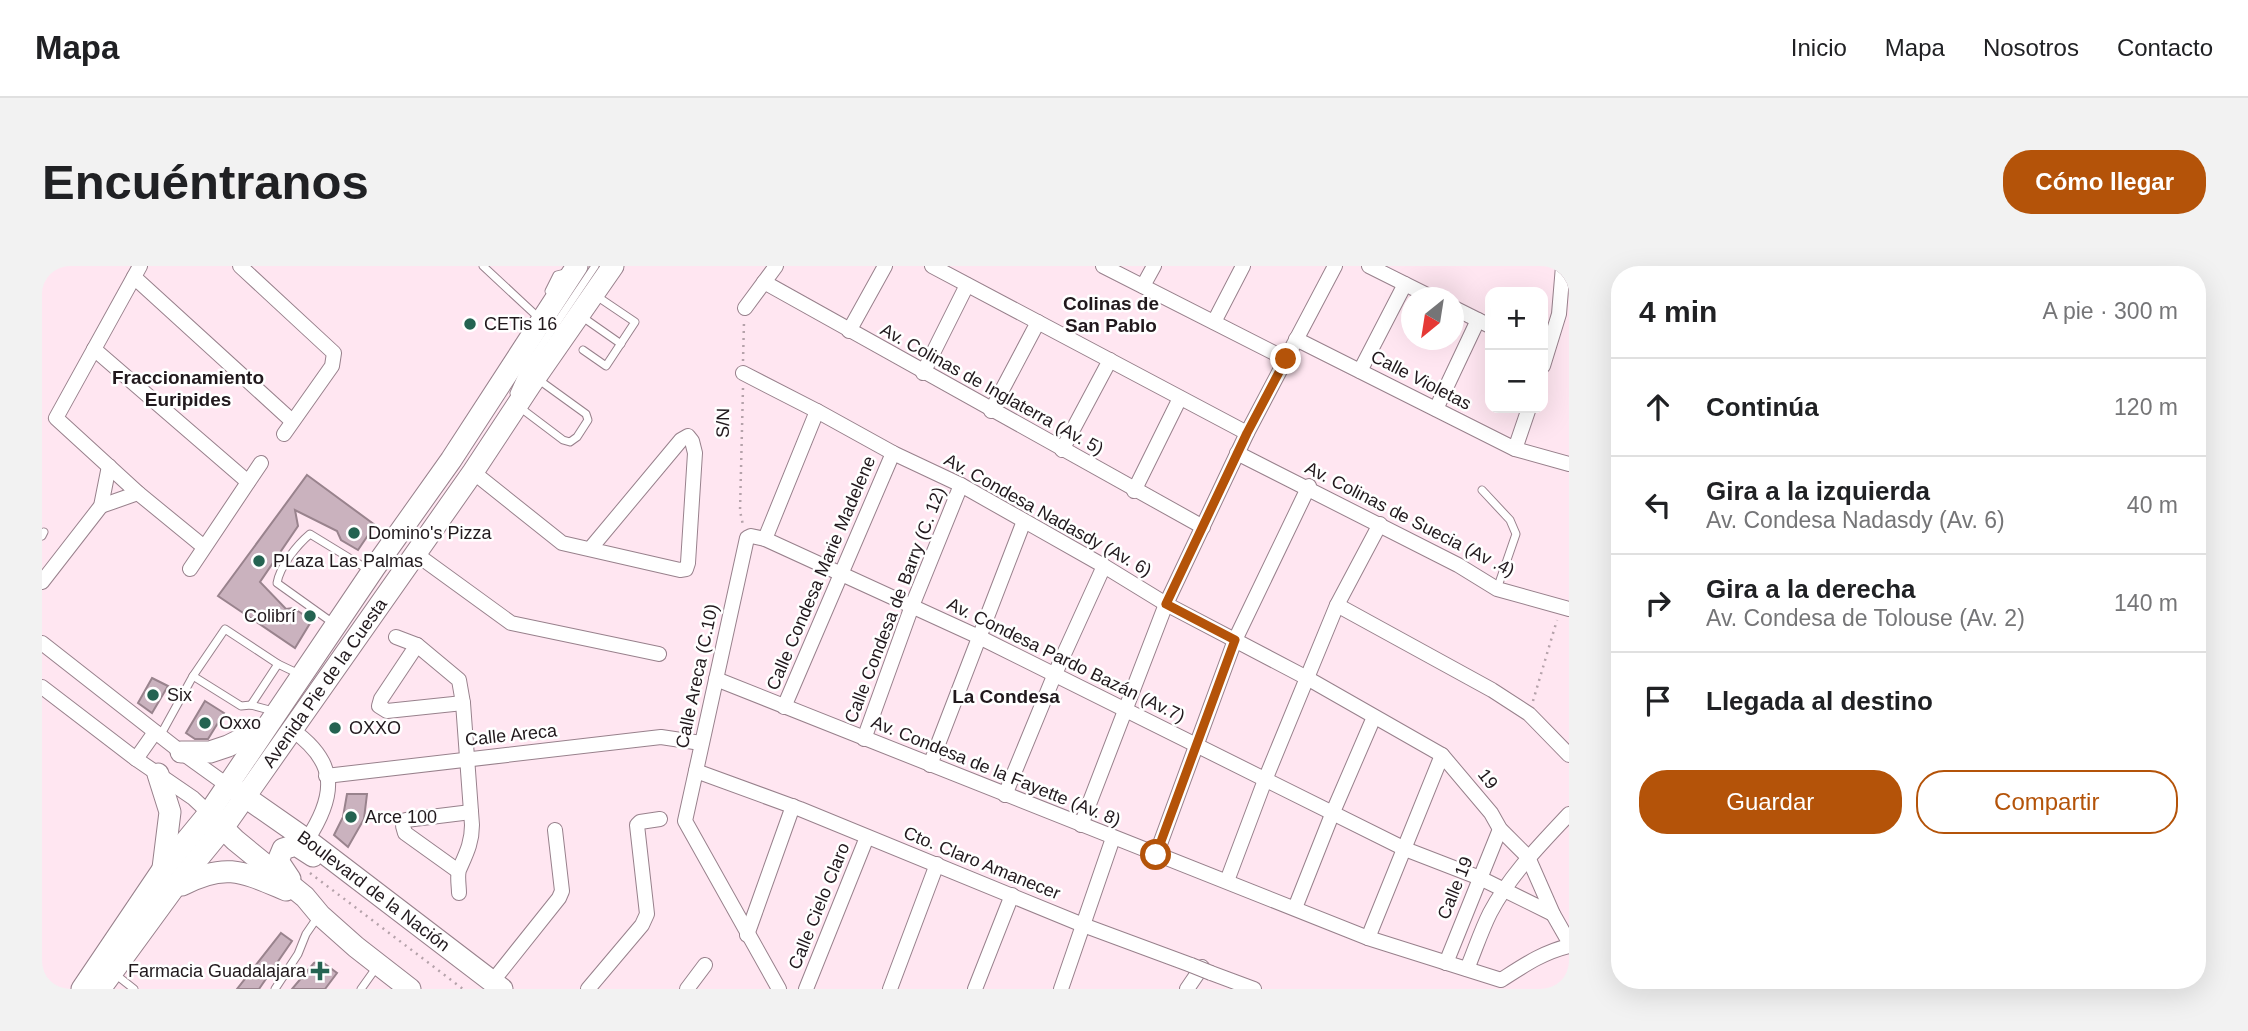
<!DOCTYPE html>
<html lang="es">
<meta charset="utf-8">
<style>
:root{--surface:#fff;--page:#f2f2f2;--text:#202124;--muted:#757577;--line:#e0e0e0;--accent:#b45309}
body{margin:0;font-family:Helvetica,sans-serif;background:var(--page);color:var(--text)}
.controls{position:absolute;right:21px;top:21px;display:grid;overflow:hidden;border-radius:14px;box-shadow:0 7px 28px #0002}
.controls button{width:63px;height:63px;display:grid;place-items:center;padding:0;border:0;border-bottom:2px solid var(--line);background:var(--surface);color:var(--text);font:35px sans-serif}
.compass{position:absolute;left:1359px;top:21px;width:63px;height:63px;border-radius:50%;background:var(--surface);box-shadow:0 7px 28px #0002;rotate:210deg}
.stop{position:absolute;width:21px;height:21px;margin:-16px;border:5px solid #b45309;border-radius:50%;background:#fff}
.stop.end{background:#b45309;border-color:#fff;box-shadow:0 2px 7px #0008}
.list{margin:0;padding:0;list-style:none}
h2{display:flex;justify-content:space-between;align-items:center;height:91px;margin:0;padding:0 28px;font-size:30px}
h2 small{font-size:23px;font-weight:400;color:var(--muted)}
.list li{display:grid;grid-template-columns:46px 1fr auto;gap:21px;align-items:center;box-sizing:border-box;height:98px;padding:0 28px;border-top:2px solid var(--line)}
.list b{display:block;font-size:26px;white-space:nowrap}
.list p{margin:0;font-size:23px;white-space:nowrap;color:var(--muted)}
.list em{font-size:23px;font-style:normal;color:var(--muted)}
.actions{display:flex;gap:14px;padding:21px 28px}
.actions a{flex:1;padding:16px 0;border:2px solid var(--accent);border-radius:28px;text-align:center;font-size:24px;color:var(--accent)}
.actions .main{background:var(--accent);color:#fff}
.icon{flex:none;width:38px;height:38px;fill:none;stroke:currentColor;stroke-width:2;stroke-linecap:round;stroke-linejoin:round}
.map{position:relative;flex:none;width:1527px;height:723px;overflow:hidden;border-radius:28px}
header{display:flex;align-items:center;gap:42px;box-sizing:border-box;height:98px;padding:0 35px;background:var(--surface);border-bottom:2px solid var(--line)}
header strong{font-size:33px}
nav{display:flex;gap:38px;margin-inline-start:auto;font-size:24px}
.intro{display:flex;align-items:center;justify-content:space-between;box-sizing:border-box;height:168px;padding:0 42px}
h1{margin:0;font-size:49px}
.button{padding:18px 32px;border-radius:28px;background:var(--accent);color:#fff;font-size:24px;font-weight:700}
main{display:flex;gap:42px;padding:0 42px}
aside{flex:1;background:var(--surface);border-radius:28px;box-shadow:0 7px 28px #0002}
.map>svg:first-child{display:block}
</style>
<header>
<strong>Mapa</strong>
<nav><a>Inicio</a><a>Mapa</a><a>Nosotros</a><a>Contacto</a></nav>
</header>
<div class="intro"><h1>Encuéntranos</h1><a class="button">Cómo llegar</a></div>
<main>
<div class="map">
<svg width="1527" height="723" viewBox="0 0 1527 723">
<rect width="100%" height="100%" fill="#ffe6f1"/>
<g fill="#cab2be" stroke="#99838d" stroke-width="2">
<polygon points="265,209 333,259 316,284 299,274 295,265 253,244 256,260 218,316 244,343 251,342 270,354 253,382 176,330"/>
<polygon points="110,412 126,420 110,447 96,437"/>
<polygon points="163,435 182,447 166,473 153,473 144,467"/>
<polygon points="305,528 325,528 322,553 306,581 292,569 301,551"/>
<polygon points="239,667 250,675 217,723 195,723"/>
<polygon points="279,695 295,707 283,723 250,723 272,697"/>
</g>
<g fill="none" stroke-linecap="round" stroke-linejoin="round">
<defs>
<g id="lane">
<polyline points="441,0 498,53"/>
<polyline points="507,25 515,9 523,7"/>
<polyline points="539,50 579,78"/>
<polyline points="541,84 564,100 593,56 553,29"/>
<polyline points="472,127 481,107 553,0"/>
<polyline points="476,140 521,174 528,176 535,171 546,154 544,148 497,114"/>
<polyline points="1440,224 1468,254 1474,268 1455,323"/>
<polyline points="0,270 2,266"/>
<path d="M291,357L235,317C238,300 255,279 268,268L327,304"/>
<polyline points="209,439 236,398"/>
<polyline points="231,445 209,439 199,440 151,410 183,363 236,398 257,408"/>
<polyline points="118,470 151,410"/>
<polyline points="73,708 92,723"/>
<polyline points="233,723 256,688 264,668 275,652"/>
<polyline points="319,723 334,702"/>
</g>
<g id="street">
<polyline points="98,0 14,152 96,227 162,281"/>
<polyline points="198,0 292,87 290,100 242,168"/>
<polyline points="890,0 1205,167"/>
<polyline points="1061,0 1244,93"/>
<polyline points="1327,0 1391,32"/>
<polyline points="92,11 250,155"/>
<polyline points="722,16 1161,261"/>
<polyline points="1101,20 1112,0"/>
<polyline points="703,42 734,0"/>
<polyline points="1412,42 1448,60"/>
<polyline points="1172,56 1201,0"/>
<polyline points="807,65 843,0"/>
<polyline points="1254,73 1473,183 1527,198"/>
<polyline points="52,83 206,216"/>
<polyline points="1501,100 1517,48 1521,0"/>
<polyline points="1318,105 1363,18"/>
<polyline points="701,107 775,145 851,187 919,219 1062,300 1124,338 1265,412 1400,489 1449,547 1458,563 1486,591 1511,648 1527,676"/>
<polyline points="881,107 925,19"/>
<polyline points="1394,143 1436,54"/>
<polyline points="949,145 996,56"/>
<polyline points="1473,183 1487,142"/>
<polyline points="1020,184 1068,94"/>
<polyline points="1195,187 1416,299 1455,323 1527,343"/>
<polyline points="431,206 520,277 638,304 644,303 646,297 653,187 650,175 646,170 639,174 548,283"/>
<polyline points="1092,225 1138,132"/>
<polyline points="59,240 96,227"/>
<polyline points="723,273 775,145"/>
<polyline points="374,288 469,357 617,388"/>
<polyline points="148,303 219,197"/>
<polyline points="0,316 59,240 67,200"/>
<polyline points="1295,339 1450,424 1487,448 1527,489"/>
<path d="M354,371L375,379L417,414L421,437L430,559C430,577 424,588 417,604C415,610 417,620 417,627"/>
<polyline points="0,377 139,486 185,519"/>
<polyline points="375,379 339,433 337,440 345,445 421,437"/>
<path d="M674,413L1326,672L1459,714C1481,700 1501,686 1527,680"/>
<polyline points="0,421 94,493 151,532 167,547"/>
<polyline points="742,441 851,187"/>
<path d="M249,463C296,496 295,528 265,574"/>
<polyline points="822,473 870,340 919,219"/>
<polyline points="94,493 113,466"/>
<polyline points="888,499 982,255"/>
<polyline points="654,505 758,543 1041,659 1149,699"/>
<polyline points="284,510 619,471 659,477"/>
<polyline points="963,529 1012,410 1062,300"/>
<polyline points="1039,559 1124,338 1205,167 1293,0"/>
<polyline points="1114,589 1193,374 1267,220"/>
<polyline points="416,605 363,567 361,560 364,554 429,546"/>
<polyline points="1185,615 1223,514 1295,339 1338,258"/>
<polyline points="1253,642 1291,546 1332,451"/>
<polyline points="705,669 751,540"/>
<polyline points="1326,672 1400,489"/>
<polyline points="1404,697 1458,563"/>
<path d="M1425,703C1433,684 1439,665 1448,647C1468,609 1498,579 1527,548"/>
<polyline points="1169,707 1212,723"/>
<polyline points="450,716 517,632 520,625 513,564"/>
<polyline points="546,723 600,659 605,648 595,559 598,556 618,553"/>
<polyline points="645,723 663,699"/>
<polyline points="737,723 643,555 705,272 709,270 723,273 937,371 1363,583 1438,612 1511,648"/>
<polyline points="764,723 825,571"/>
<polyline points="848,723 895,598"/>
<polyline points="933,723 970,629"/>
<polyline points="1019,723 1071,572"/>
<polyline points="1145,723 1160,701"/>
</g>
<g id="secondary">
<polyline points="139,486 168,486 186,480 224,461"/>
<polyline points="116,508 128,546 121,602"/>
<path id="s1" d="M192,523L265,574L460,723"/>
<polyline points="172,553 193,574 263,631 278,649 314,681 368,723"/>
<polyline points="248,613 236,595 241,583 254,579 271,590"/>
<path d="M140,619C184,596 201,606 244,624"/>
<polyline points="40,723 121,603 167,547 333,301 409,194 535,0"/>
<path id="s2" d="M58,723L131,623L181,562L431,206L489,118L571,0"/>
</g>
</defs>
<use href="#lane" stroke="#98818c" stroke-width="9"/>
<use href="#street" stroke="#98818c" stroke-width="16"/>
<use href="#secondary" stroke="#98818c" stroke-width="23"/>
<g stroke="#b5a2aa" stroke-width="2.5" stroke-dasharray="2 5" stroke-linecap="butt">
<polyline points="0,6 4,0"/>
<polyline points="701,95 702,56"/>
<polyline points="701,122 698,245 701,259"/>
<polyline points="1491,435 1515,354"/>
<polyline points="268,607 421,723"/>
</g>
<use href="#lane" stroke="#fff" stroke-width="7"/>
<use href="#street" stroke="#fff" stroke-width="14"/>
<use href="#secondary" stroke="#fff" stroke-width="21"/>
<defs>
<polyline id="street-bridge" points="1149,699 1169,707"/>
</defs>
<use href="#street-bridge" stroke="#98818c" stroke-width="16" stroke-linecap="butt"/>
<use href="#street-bridge" stroke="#fff" stroke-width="14"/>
</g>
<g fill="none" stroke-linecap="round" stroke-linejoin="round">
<polyline stroke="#b45309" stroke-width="9" points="1114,589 1193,374 1124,338 1205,167 1244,93"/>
</g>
<g fill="#246351" stroke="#fff" stroke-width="2.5">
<circle cx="428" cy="58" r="7"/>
<circle cx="312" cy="267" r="7"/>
<circle cx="217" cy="295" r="7"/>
<circle cx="268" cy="350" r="7"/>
<circle cx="111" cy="429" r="7"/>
<circle cx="163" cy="457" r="7"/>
<circle cx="293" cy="462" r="7"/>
<circle cx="309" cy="551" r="7"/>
<path d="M274.5 694.5h7v7h7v7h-7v7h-7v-7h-7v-7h7z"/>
</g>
<g text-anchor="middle" stroke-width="5" stroke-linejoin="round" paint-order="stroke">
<g font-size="18" fill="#21191d" stroke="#fff" text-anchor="start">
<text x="442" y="64">CETis 16</text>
<text x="326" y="273">Domino's Pizza</text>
<text x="231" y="301">PLaza Las Palmas</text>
<text x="254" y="356" text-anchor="end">Colibrí</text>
<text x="125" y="435">Six</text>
<text x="177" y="463">Oxxo</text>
<text x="307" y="468">OXXO</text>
<text x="323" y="557">Arce 100</text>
<text x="264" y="711" text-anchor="end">Farmacia Guadalajara</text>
</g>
<g font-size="18" fill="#21191d" stroke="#fff">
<text transform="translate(1379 114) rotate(27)" y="6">Calle Violetas</text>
<text transform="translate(950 123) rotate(29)" y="6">Av. Colinas de Inglaterra (Av. 5)</text>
<text transform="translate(681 157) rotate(-89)" y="6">S/N</text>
<text transform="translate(1006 249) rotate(29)" y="6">Av. Condesa Nadasdy (Av. 6)</text>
<text transform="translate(1368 253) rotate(27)" y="6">Av. Colinas de Suecia (Av .4)</text>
<text transform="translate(779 307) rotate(-67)" y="6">Calle Condesa Marie Madelene</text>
<text transform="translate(853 339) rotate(-69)" y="6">Calle Condesa de Barry (C. 12)</text>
<text transform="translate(1024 394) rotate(26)" y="6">Av. Condesa Pardo Bazán (Av.7)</text>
<text transform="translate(655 410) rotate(-78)" y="6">Calle Areca (C.10)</text>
<text dy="6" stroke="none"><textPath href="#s2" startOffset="380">Avenida Pie de la Cuesta</textPath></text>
<text transform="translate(469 469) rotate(-6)" y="6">Calle Areca</text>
<text transform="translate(954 505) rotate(22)" y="6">Av. Condesa de la Fayette (Av. 8)</text>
<text transform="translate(1446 513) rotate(52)" y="6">19</text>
<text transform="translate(940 597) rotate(22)" y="6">Cto. Claro Amanecer</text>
<text transform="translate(1413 622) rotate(-68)" y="6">Calle 19</text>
<text dy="6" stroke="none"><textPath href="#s1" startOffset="173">Boulevard de la Nación</textPath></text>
<text transform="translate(777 640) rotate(-68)" y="6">Calle Cielo Claro</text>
</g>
<g font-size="19" font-weight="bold" fill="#21191d" stroke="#fff">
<text x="1069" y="44">Colinas de<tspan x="1069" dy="22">San Pablo</tspan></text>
<text x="146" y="118">Fraccionamiento<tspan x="146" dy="22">Euripides</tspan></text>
<text x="964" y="437">La Condesa</text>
</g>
</g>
</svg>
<div class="controls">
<button>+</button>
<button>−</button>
</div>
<svg class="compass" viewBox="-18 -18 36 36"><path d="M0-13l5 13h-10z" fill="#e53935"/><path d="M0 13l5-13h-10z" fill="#757577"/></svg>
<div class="stop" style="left:1114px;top:589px"></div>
<div class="stop end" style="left:1244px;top:93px"></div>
</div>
<aside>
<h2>4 min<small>A pie · 300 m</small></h2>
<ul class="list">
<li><svg class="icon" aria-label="ahead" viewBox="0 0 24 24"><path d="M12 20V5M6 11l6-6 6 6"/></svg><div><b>Continúa</b></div><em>120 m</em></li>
<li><svg class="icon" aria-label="left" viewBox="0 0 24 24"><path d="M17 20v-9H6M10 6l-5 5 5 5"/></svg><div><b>Gira a la izquierda</b><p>Av. Condesa Nadasdy (Av. 6)</p></div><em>40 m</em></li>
<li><svg class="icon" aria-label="right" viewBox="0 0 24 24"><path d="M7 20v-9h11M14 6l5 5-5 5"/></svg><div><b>Gira a la derecha</b><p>Av. Condesa de Tolouse (Av. 2)</p></div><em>140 m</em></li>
<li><svg class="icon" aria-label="arrive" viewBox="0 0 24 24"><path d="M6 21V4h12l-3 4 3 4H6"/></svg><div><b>Llegada al destino</b></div></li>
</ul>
<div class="actions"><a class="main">Guardar</a><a>Compartir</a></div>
</aside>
</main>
